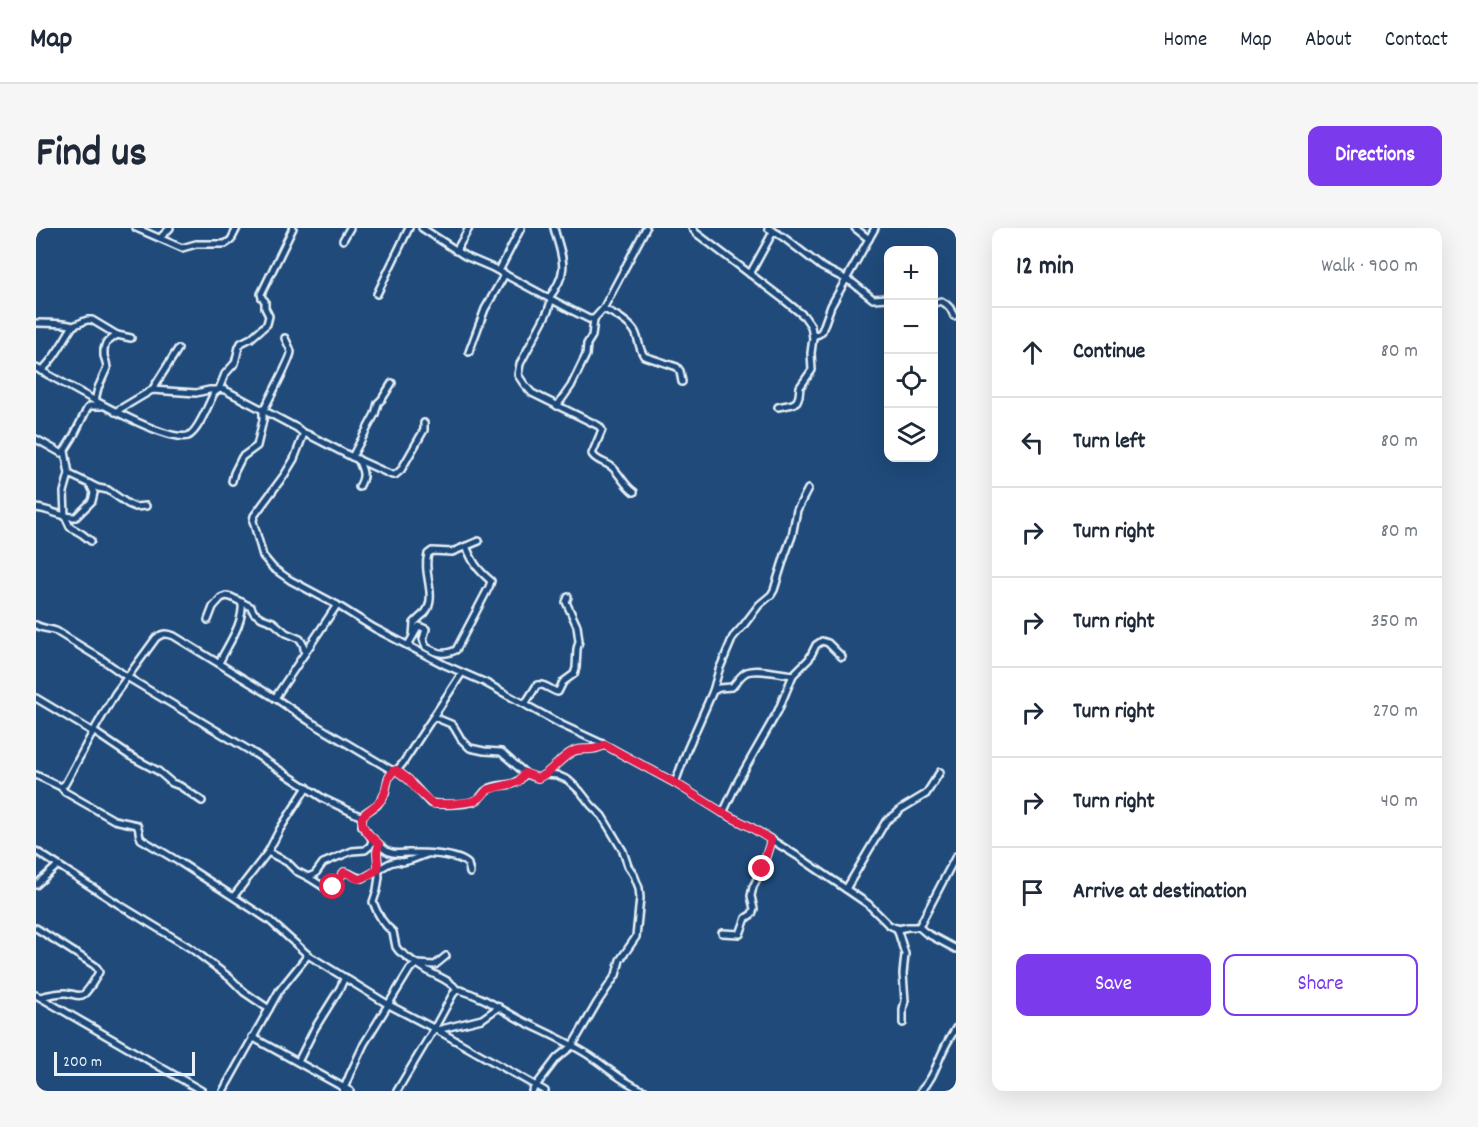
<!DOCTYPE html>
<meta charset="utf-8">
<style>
:root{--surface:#fff;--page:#f6f6f7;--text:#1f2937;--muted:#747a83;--line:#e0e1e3;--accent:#7c3aed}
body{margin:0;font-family:Dekko,sans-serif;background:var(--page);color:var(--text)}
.controls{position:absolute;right:18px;top:18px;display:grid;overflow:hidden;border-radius:12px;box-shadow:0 6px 24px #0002}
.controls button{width:54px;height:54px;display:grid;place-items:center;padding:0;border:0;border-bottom:2px solid var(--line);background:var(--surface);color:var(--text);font:30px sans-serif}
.scale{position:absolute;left:18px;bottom:15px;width:141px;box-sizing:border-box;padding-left:6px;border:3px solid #e8f1f8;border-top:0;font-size:16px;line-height:21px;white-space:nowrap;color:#e8f1f8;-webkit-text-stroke:4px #1f4a7a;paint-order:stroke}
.stop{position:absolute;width:18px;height:18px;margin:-14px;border:4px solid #e11d48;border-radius:50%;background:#fff}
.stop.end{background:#e11d48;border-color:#fff;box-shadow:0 2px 6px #0008}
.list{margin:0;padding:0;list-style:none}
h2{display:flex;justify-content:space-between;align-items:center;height:78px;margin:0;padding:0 24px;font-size:26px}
h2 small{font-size:20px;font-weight:400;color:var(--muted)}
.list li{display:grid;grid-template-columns:39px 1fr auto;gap:18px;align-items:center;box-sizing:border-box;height:90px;padding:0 24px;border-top:2px solid var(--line)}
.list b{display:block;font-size:22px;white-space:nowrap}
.list em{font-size:20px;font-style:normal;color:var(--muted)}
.actions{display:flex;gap:12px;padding:18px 24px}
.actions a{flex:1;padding:14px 0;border:2px solid var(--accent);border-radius:12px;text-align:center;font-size:21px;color:var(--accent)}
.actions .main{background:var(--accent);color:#fff}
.icon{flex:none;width:33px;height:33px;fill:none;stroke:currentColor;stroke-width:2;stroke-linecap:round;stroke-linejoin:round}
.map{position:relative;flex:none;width:920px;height:863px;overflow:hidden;border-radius:12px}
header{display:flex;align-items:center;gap:36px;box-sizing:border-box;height:84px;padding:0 30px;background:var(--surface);border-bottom:2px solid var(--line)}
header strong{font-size:28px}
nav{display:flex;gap:33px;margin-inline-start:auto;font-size:21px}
.intro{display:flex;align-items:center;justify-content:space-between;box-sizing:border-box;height:144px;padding:0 36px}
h1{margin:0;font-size:42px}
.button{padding:15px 27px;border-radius:12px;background:var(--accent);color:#fff;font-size:21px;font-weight:700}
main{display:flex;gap:36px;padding:0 36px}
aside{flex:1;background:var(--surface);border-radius:12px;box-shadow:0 6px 24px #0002}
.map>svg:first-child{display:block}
</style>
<header>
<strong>Map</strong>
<nav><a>Home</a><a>Map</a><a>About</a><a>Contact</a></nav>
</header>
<div class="intro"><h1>Find us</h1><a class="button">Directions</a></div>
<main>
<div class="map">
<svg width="920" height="863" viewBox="0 0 920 863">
<rect width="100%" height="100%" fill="#1f4a7a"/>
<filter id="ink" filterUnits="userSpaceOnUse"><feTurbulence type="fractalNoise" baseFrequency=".0167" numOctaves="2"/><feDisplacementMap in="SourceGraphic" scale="12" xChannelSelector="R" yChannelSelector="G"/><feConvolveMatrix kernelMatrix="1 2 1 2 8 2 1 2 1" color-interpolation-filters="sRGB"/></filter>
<g filter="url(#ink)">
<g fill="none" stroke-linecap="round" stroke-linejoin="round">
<defs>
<g id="minor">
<polyline points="100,0 146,20 160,16 189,16 195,12 201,0"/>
<polyline points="386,0 429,28 457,40 535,82 553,91 558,91 567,81 610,0"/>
<polyline points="656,0 660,5 747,71 768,88 775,98 777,110 775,125 776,142 764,159 763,168 761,173 757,176 742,179"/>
<polyline points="732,0 747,9 786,39 817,55 837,71 852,70"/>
<polyline points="819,0 833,11"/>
<polyline points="124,10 134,0"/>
<polyline points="307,12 314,0"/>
<polyline points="420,23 433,0"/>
<polyline points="463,43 485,0"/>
<polyline points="714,46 737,4"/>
<polyline points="341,66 373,0"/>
<path d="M513,70C535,41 526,31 518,0"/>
<path d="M515,73L512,83L484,136L482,147L488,156L496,165L563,198L566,202L556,226C561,234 571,234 577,240C585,248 589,258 598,264"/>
<path d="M898,75L905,73C913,77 915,81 918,88"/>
<path d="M567,81C576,84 594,95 599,104C603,112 603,121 608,128L641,139L644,143L646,154"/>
<path d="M0,95C10,95 29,95 37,98L51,92H56L81,107L95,110"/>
<polyline points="777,108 783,106 786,103 795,78 839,0"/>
<polyline points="433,124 449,81 469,46"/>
<path d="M0,140C27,154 126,215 152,208C162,204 173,175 178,165L183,161L189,162L261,200L267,205V208L258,231L249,246L218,288L217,293L227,328L237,340L254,352L301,377L338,400L409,437L448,454L526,497L569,517L639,555L687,585L713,598L763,629L832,676L853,697L862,701L872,699H883L890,705L920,721"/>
<path d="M5,143C19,131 27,113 37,98"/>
<polyline points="183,161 189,146 199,135 203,119 205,115 215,110 231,96 233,88 229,80 229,73 226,70 225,66 257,0"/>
<polyline points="116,162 142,121"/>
<polyline points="59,173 62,160 71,140 70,134 68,128 68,121 70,115 81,107"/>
<polyline points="521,178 535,158 550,127 551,116 556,108 558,91"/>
<path d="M228,182C232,173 256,129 255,124C254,119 251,115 249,110"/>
<polyline points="79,184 116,162 160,165 173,162 181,162"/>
<polyline points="267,205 271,206 316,229 356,247 359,247 365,242 388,202 388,195"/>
<polyline points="0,211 25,225 27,225 37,209 51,181 54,178 66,178"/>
<polyline points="29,223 33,246 28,264 29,288 34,299 46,306 55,313"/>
<polyline points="316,229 339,186 342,175 346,171 356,155"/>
<path d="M322,231C327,243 330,247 323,259"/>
<polyline points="33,246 62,260 72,262 92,276 99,279 110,278"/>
<polyline points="196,253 198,245 206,229 221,218 227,192 227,181"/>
<path d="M0,280C14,281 26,290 40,289L56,273L58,265L54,256"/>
<polyline points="172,392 177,379 185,370 190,368 195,369 215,379 218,385 226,390 237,394 250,405 264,411 267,416 269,425"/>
<path d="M0,397C6,401 13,400 20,403L67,432L91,449L216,524L288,571L326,589"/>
<path d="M377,408L378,395C381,392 385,388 389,385C402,368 386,346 392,326L396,323L416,324L443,313"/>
<path d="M372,417L383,398L390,401L387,411L390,419C402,425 407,428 420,422L453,359L455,353C441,341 437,335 430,318"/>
<path d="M183,435C192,416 208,396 206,374"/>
<path d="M677,463L683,460L696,459C700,455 704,448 709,445C718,439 746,446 757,447"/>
<polyline points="0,470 57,504"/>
<polyline points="239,470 301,377"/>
<path d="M489,476L501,457C509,455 515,463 522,464L527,454L538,446L540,440L541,421L543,413L541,398L530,374L532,369"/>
<path d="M398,489L415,496L418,499L425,511L434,520L448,523L465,524L490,546L502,550C516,544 523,531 536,524C543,520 548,522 555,521C560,521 564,519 569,517"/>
<polyline points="57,503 94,528 122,543 136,555 144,558 166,573"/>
<path d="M360,542L373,552L394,575C405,577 432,577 441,572C446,569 447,564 451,562C464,553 479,563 489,545"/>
<path d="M0,547L25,559L29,556L57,504L79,466L120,410C127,405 130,405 138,408L239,470L273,493L357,543L362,541L367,535L426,445"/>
<polyline points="639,555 651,522 677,463 683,442 697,409 707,398 723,377 735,367 738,362 749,327 756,308 761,282 772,261"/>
<path d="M25,559L29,564L78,592L101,597C104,602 102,606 105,611L145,635L233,692L272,727L353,777L401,802L509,863"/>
<polyline points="687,585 702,553 742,483 757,447 773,431 780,417 786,413 792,415 806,429"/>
<path d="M335,609C341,613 346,621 353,624C359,627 366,625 372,625C387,625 421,625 432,636L434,645"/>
<path d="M343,616L341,624L343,649L341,662L337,674C341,685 348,697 357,704L360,719L363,723C372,730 382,737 392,743C402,749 414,752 421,762"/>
<polyline points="0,623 82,676 156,721 194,750 208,764 233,781"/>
<polyline points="232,624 251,634 260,643 272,649 279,646 287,635 316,623 329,622 334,618 336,613 335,609 326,598 326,589 329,585 341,577 347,569 349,565 352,551 357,543"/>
<path d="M272,649L291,661C300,661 302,650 308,644C315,644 319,651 327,650L354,635L361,633L367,634L375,632L391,626"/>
<polyline points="0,657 21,638"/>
<polyline points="810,661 850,593 860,586 865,581 890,566 904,544"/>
<polyline points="198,668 232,624 244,601 271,559"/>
<polyline points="883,699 920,628"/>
<path d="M0,700L58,737L61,740L63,744C59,751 54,761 48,766C43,770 36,765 29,765C20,765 12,767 4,769"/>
<polyline points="861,700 869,726 867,746 869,773 867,781 867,795"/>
<polyline points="686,705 704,706 710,690 716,686 718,681 715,668 717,659 726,641 735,612"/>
<polyline points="0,767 166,863"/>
<polyline points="401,802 446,791 463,779"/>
<polyline points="216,809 314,863"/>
<polyline points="262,834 279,800 304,760 309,749"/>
<polyline points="187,863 243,763 272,727"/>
<polyline points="307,863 314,846 328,816 374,741 381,736 399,737 410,728"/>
<path d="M361,863L398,801L417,766L421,762H424C446,768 463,780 483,791C506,803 531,813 554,828C572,840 588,855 609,863"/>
<polyline points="496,863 521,830 536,818 561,775 580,747 584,732 600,709 604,670 603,660 598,647 592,638 587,623 566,588 555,577 544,563 532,552 521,547 510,546"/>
<path d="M885,863C898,849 900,837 908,821C911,814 916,807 920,800"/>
</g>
</defs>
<use href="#minor" stroke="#e8f1f8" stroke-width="10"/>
<use href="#minor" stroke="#1f4a7a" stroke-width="5"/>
</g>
</g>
<g fill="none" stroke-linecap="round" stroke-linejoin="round" filter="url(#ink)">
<path stroke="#e11d48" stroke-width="8" d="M297,659L308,644C314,645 318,650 322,651C328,652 337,644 342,641L341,624L343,616C334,607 325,602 326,589C333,580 343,578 348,567C350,562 350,557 352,552C352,550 356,545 357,543L360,542L373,552L379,560L397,576H415L438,573L445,569L451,562L482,554L489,545L502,550C516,544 523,531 536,524C542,520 548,522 555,521C560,521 564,519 569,517L639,555L687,585L713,598L735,612L726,641"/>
</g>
</svg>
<div class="controls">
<button>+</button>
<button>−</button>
<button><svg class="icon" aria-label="locate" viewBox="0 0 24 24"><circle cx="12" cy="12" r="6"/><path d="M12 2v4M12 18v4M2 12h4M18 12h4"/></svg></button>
<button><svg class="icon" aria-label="layers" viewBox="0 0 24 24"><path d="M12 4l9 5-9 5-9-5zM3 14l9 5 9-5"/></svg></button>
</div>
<div class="scale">200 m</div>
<div class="stop" style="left:297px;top:659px"></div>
<div class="stop end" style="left:726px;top:641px"></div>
</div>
<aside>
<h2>12 min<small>Walk · 900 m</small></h2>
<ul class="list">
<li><svg class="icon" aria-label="ahead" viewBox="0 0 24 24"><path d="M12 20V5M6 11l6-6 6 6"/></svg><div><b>Continue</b></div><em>80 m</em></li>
<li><svg class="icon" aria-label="left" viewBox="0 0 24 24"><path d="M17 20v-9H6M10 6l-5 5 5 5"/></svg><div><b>Turn left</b></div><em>80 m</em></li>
<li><svg class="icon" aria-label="right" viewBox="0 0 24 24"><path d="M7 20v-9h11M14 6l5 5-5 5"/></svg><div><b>Turn right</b></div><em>80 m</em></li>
<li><svg class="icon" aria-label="right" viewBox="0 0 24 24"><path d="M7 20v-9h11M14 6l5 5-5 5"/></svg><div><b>Turn right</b></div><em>350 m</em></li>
<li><svg class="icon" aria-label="right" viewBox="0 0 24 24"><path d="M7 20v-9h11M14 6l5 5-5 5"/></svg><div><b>Turn right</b></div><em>270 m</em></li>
<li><svg class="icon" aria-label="right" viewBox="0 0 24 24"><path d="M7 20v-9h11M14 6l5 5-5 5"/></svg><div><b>Turn right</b></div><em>40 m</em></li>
<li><svg class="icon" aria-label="arrive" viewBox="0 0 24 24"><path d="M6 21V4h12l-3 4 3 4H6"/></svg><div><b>Arrive at destination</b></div></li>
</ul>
<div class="actions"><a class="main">Save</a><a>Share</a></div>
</aside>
</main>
